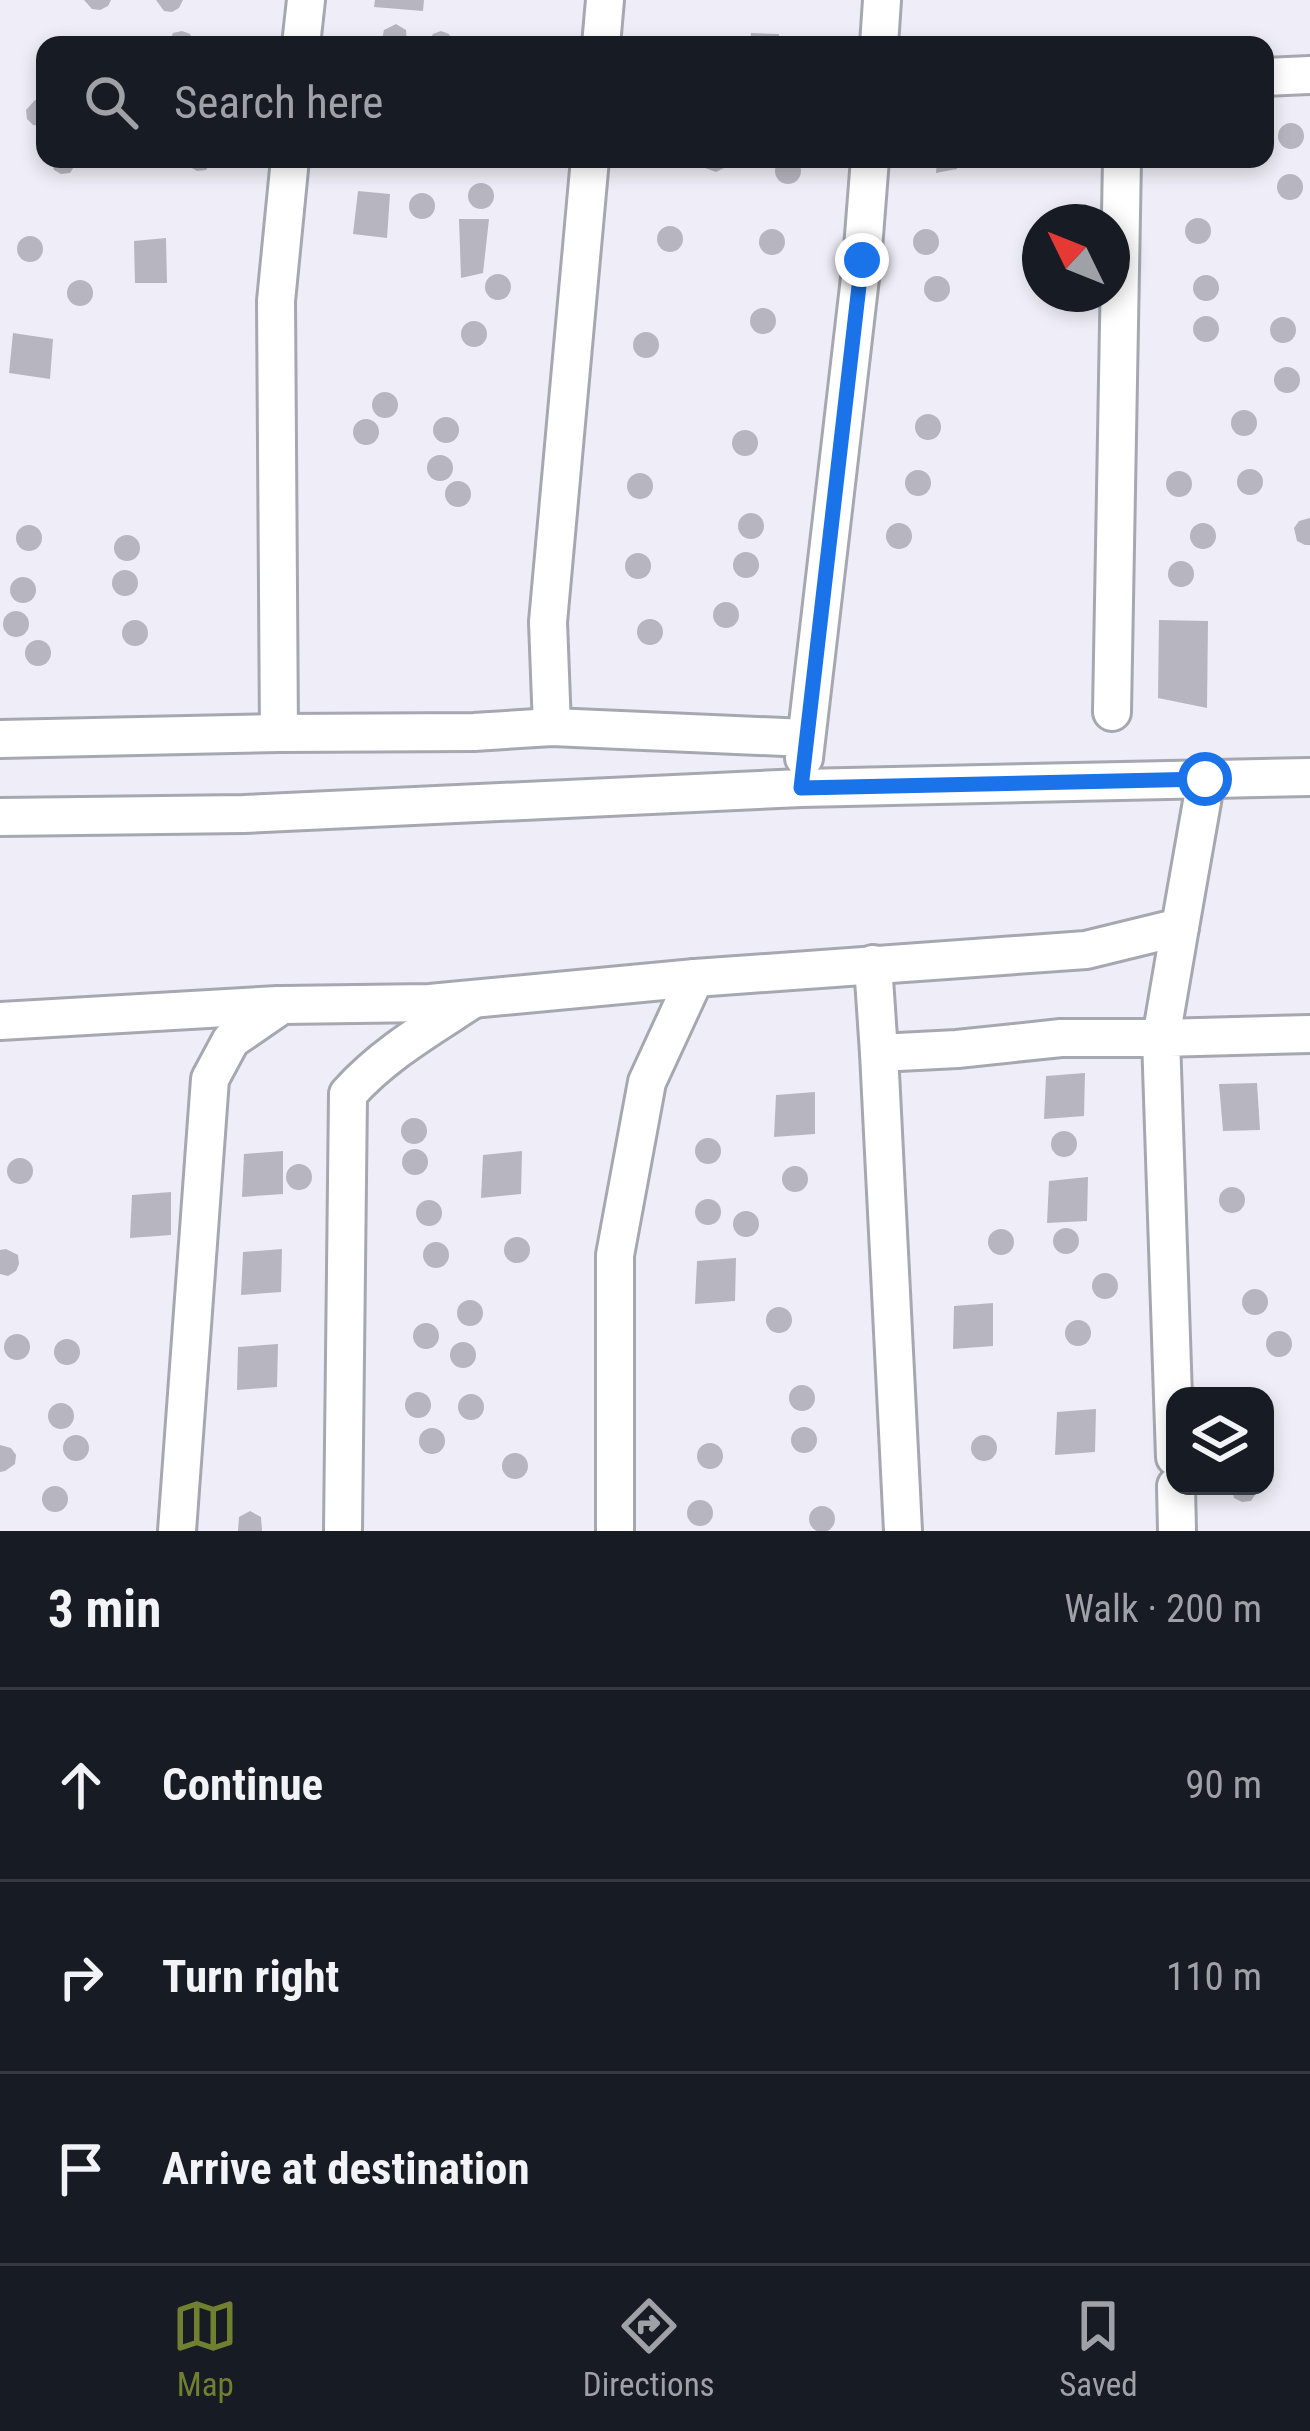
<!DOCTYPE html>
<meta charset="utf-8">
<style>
:root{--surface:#171b24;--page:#242831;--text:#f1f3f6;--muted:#9ea1a6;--line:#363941;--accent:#6f8130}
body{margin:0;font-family:"Roboto Condensed",sans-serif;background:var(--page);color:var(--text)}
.controls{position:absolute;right:36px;bottom:36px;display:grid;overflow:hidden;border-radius:24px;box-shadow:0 6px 18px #0003}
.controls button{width:108px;height:108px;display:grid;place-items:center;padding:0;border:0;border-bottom:3px solid var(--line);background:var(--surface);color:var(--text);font:60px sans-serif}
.compass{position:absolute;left:1022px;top:204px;width:108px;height:108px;border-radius:50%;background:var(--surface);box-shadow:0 6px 18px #0003;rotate:313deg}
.stop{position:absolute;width:36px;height:36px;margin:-27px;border:9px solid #1a73e8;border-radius:50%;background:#fff}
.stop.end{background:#1a73e8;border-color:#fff;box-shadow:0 3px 12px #0008}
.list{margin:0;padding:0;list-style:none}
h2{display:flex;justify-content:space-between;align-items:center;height:156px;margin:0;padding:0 48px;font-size:51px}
h2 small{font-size:39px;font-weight:400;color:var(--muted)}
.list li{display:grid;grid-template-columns:78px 1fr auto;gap:36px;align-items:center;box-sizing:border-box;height:192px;padding:0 48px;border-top:3px solid var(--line)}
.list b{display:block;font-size:45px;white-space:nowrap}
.list em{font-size:39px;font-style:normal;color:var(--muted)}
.icon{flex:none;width:66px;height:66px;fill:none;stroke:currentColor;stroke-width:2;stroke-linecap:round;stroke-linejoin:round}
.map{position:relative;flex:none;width:1310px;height:1531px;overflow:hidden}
.search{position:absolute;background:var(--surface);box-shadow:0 6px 18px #0003;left:36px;right:36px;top:36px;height:132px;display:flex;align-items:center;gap:30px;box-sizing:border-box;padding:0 42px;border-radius:24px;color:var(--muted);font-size:45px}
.sheet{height:732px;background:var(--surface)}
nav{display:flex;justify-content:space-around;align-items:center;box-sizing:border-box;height:168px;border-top:3px solid var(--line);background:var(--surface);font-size:33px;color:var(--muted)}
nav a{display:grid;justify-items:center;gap:6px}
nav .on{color:var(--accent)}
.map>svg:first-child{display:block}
</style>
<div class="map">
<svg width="1310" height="1531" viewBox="0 0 1310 1531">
<rect width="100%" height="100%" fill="#efeef8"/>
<g fill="#b7b6c0">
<polygon points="84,0 111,0 108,6 100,10 92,9"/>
<polygon points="156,0 183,0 179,8 172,12 164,11"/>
<polygon points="375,0 424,0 423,11 374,7"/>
<polygon points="396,24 406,30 407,43 384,45 382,39 384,30"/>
<polygon points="182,31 190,34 195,45 168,45 173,33"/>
<polygon points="441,31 449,34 454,45 427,45 433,34"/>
<polygon points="751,33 779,34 779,45 750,45"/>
<polygon points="35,100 45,100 45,125 42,126 33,125 27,119 26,110"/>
<circle cx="1291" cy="136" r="13"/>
<circle cx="788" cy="171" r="13"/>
<polygon points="50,159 76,159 77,162 70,173 61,174 54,170"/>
<polygon points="186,159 213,159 206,170 197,171 190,167"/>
<polygon points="700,159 728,159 724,168 716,172 705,168"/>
<polygon points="937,159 957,159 957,169 936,173"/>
<circle cx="1290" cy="187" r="13"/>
<circle cx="481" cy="196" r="13"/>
<polygon points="358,191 390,194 387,238 353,234"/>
<circle cx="422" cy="206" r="13"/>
<circle cx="1198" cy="231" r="13"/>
<polygon points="459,219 489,219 483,273 461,278"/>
<circle cx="670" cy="239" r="13"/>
<circle cx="926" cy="242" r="13"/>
<circle cx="772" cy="242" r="13"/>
<circle cx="30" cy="249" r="13"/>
<polygon points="166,238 167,283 135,283 134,241"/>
<circle cx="498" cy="287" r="13"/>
<circle cx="1206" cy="288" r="13"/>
<circle cx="937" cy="289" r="13"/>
<circle cx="80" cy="293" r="13"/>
<circle cx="763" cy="321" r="13"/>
<circle cx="1206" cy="329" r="13"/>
<circle cx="1283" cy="330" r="13"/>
<circle cx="474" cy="334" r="13"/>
<circle cx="646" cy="345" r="13"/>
<polygon points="13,333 53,339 50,379 9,373"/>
<circle cx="1287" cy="380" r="13"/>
<circle cx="385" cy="405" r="13"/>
<circle cx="1244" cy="423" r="13"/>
<circle cx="928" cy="427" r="13"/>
<circle cx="446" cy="430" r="13"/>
<circle cx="366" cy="432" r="13"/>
<circle cx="745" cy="443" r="13"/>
<circle cx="440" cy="468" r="13"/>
<circle cx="1250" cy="482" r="13"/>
<circle cx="918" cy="483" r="13"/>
<circle cx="1179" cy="484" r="13"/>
<circle cx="640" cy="486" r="13"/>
<circle cx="458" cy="494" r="13"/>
<circle cx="751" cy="526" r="13"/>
<polygon points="1310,518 1310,545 1305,545 1297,541 1294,528 1299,521"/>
<circle cx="1203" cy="536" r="13"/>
<circle cx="899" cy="536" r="13"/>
<circle cx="29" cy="538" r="13"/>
<circle cx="127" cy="548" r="13"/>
<circle cx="746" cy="565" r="13"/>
<circle cx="638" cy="566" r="13"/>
<circle cx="1181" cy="574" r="13"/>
<circle cx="125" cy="583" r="13"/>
<circle cx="23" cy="590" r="13"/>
<circle cx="726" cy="615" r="13"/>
<circle cx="16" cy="624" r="13"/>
<circle cx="650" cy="632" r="13"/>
<circle cx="135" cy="633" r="13"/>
<polygon points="1159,620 1208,621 1207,708 1158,698"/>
<circle cx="38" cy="653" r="13"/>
<polygon points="1085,1073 1084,1116 1044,1119 1046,1076"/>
<polygon points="1257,1083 1260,1130 1223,1131 1219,1084"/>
<polygon points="815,1092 815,1134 774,1137 776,1095"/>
<circle cx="414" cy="1131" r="13"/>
<circle cx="1064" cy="1144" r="13"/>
<circle cx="708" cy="1151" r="13"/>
<circle cx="415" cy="1162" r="13"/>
<polygon points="283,1151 283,1194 242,1197 244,1154"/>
<polygon points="522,1151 521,1194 481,1198 483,1155"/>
<circle cx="20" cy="1171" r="13"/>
<circle cx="299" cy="1177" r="13"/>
<circle cx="795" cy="1179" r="13"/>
<polygon points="1088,1177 1087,1221 1047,1223 1049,1181"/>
<circle cx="1232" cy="1200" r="13"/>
<polygon points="171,1192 171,1235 130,1238 132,1195"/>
<circle cx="708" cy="1212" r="13"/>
<circle cx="429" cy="1213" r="13"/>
<circle cx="746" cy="1224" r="13"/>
<circle cx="1066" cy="1241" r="13"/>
<circle cx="1001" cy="1242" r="13"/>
<circle cx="517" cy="1250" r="13"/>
<circle cx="436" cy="1255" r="13"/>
<polygon points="6,1249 18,1255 19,1264 16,1271 8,1276 0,1274 0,1250"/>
<polygon points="282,1249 281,1292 241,1295 243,1252"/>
<polygon points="736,1258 735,1301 695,1304 697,1261"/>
<circle cx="1105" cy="1286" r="13"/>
<circle cx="1255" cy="1302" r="13"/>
<circle cx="470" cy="1313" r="13"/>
<polygon points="993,1303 993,1346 953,1349 954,1306"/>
<circle cx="779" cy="1320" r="13"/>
<circle cx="1078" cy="1333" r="13"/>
<circle cx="426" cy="1336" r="13"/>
<circle cx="1279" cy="1344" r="13"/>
<circle cx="17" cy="1347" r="13"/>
<circle cx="67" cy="1352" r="13"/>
<circle cx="463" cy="1355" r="13"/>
<polygon points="278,1344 277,1387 237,1390 238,1347"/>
<circle cx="802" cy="1398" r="13"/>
<circle cx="418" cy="1405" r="13"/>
<circle cx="471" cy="1407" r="13"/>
<circle cx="61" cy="1416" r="13"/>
<polygon points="1096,1409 1095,1452 1055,1455 1057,1412"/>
<circle cx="804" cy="1440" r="13"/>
<circle cx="432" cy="1441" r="13"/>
<circle cx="76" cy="1448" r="13"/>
<circle cx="984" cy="1448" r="13"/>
<circle cx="710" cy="1456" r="13"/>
<polygon points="0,1445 11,1448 16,1455 15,1464 5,1471 0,1472"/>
<circle cx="515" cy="1466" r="13"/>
<circle cx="55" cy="1499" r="13"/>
<polygon points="1231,1486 1257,1486 1258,1490 1251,1501 1242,1502 1234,1498"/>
<circle cx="700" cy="1513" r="13"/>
<circle cx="822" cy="1519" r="13"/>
<polygon points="250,1511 261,1517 262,1531 238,1531 239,1517"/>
</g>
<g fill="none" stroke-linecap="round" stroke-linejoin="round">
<defs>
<g id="minor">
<polyline points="301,45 306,0"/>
<polyline points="601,45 605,0"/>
<polyline points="879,45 882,0"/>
<polyline points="1265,77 1310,75"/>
<polyline points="1112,712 1122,159"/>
<polyline points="552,727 548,622 590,159"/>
<polyline points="279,733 276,301 290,159"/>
<polyline points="0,739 279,733 474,732 552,727 806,738"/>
<polyline points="804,758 862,261 870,159"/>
<polyline points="0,817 244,814 801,788 1310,777"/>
<polyline points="873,964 879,1053"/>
<polyline points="0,1021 278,1005"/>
<polyline points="1175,1457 1161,1038 1310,1034"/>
<polyline points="1176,1486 1177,1531"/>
<polyline points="177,1531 210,1079 231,1040 282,1005 430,1003 695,978 1086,950 1180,927 1206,779"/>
<path d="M343,1531L348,1094C383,1055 426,1030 469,1002"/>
<polyline points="615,1531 615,1255 647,1082 695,978"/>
<polyline points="903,1531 879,1053 957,1049 1061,1038 1161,1038 1180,927"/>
</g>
</defs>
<use href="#minor" stroke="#a7a7b1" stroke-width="42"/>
<use href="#minor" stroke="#fff" stroke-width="36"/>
</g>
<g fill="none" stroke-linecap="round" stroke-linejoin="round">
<polyline stroke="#1a73e8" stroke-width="15" points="862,260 801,788 1205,779"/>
</g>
</svg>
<div class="controls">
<button><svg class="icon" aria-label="layers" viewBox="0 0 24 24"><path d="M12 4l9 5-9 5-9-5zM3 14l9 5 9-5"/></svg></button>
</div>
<svg class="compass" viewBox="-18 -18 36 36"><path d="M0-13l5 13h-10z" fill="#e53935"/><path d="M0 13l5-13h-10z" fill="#9ea1a6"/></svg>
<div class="stop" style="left:1205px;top:779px"></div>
<div class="stop end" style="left:862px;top:260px"></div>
<div class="search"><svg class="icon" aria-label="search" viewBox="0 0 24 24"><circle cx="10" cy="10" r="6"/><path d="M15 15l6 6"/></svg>Search here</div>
</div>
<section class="sheet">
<h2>3 min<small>Walk · 200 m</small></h2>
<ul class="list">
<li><svg class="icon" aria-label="ahead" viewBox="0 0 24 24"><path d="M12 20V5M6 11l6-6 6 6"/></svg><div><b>Continue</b></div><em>90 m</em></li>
<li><svg class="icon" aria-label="right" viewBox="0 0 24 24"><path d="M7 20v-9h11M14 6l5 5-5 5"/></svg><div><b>Turn right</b></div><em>110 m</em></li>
<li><svg class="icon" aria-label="arrive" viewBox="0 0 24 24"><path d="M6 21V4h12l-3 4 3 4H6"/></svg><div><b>Arrive at destination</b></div></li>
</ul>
</section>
<nav>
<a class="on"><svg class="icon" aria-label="map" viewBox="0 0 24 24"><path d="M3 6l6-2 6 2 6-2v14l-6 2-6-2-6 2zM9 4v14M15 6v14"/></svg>Map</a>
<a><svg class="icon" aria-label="directions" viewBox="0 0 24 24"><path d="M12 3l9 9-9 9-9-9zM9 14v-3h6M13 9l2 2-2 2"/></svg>Directions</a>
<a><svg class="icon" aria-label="saved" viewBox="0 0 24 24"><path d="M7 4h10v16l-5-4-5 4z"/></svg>Saved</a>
</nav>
